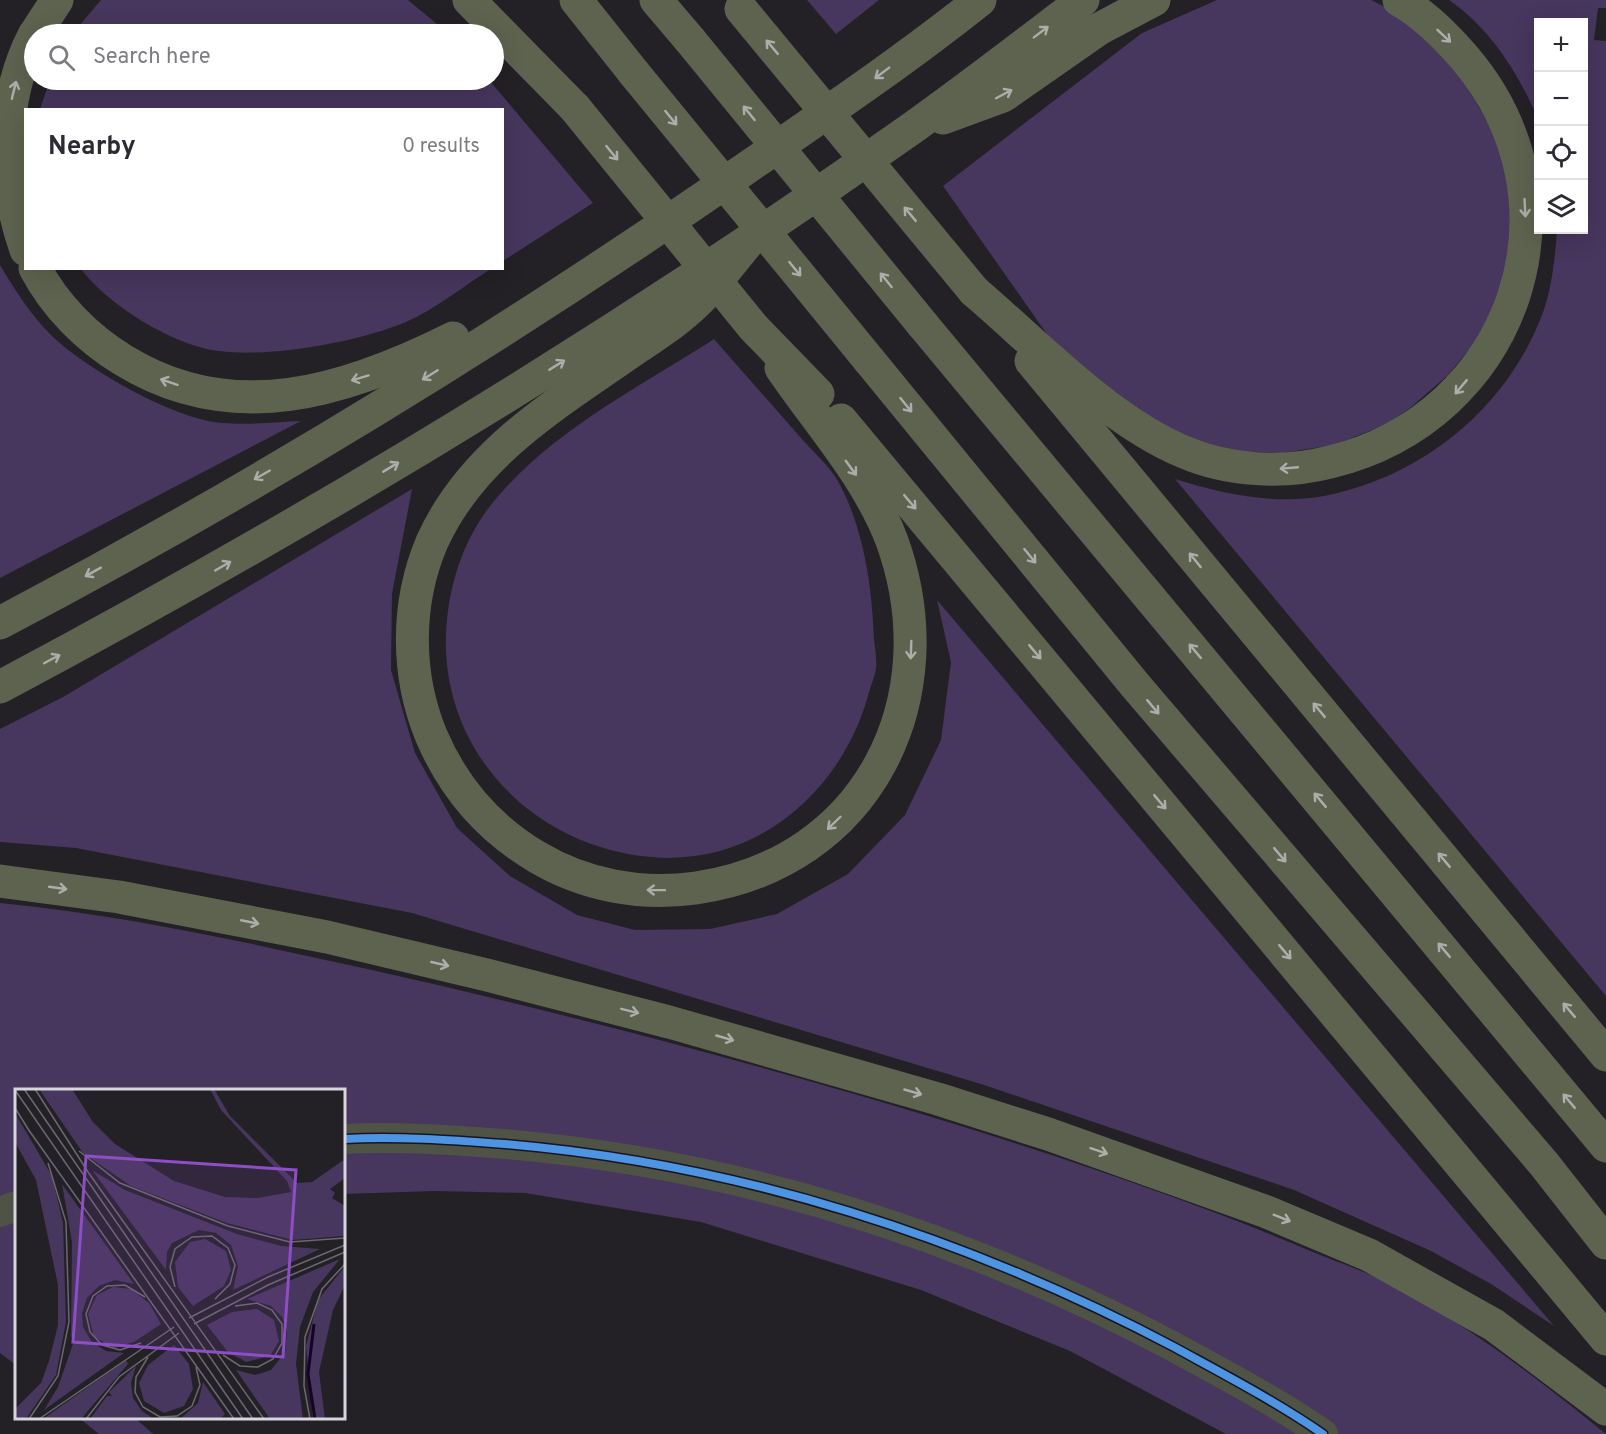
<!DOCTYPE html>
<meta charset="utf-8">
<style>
:root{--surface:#fff;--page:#f2f2f3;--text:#2b2b33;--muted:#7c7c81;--line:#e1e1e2}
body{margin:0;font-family:Overpass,sans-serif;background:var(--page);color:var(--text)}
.controls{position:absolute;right:18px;top:18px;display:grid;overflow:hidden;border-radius:0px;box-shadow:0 6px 24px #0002}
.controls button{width:54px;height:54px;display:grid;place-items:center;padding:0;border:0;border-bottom:2px solid var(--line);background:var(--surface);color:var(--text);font:30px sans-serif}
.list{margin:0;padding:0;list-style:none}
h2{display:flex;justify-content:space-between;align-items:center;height:78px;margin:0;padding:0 24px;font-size:26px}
h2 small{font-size:20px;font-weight:400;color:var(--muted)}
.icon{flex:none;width:33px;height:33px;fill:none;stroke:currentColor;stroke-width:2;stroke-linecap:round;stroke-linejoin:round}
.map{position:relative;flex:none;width:1606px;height:1434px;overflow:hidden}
.search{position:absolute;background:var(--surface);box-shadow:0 6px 24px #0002;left:24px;top:24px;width:480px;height:66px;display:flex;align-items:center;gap:15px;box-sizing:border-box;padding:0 21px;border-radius:33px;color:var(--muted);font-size:22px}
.panel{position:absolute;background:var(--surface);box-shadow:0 6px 24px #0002;left:24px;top:108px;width:480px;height:162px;border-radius:0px}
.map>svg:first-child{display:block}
</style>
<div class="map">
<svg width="1606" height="1434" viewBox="0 0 1606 1434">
<rect width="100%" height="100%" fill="#232026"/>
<g fill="#47365d">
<polygon points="101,0 408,0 449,34 72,34"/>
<polygon points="807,0 879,0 836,34"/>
<polygon points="1217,0 1371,0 1410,19 1448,53 1504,151 1511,222 1507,266 1489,316 1472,346 1448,375 1410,408 1387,424 1334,445 1282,453 1232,451 1154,428 1051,340 943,186 1142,33"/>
<path d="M1449,0H1606V8H1598L1594,40L1606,41V996L1175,479C1223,494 1274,505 1324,496C1422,477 1506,409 1542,315C1552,289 1555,257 1557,230H1584V22H1538V119C1519,74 1490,28 1449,0Z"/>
<polygon points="50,80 489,80 593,203 503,261 502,110 40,109"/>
<path d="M0,265C15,290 30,314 51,335C86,369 175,420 223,423C249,425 276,422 301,421L0,578Z"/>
<path d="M81,269H491C465,285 434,310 406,322C358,342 271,358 219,351C174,346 108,305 81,269Z"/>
<path d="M714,339C743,372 772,405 801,438C813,452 831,467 839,483C864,529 872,587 874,639C875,648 877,659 876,668C875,677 870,687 868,696C841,792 755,867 651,857C526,846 430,740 448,611C453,575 465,540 487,510C545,434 635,390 714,339Z"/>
<polygon points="412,489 392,594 391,670 415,753 457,828 510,876 577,915 635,930 710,929 777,914 848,874 905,815 941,740 951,662 937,600 1554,1326 1491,1284 1431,1251 1294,1190 981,1084 412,913 76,848 0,842 0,729 63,697"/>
<path d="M0,903C125,915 249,943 372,970C576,1016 778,1069 977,1131C1089,1167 1200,1204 1308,1250C1342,1264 1379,1276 1411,1295C1481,1335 1543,1383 1606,1434H1226L1070,1351L921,1290L701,1222L525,1193L435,1191L344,1194V1090H16V1365L0,1353Z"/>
<polygon points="79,1418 135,1418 153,1434 99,1434"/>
</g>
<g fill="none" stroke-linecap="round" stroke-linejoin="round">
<g stroke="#4e5345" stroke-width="30">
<path d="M344,1139C397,1136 451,1140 505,1144C740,1164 966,1237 1174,1347C1225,1375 1275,1401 1323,1434"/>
<polyline points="0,1212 16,1206"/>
</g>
<g stroke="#5d634f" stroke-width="33">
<polyline points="469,0 575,108"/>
<polyline points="576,0 634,73"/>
<polyline points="656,0 690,40"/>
<polyline points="35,34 57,0"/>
<polyline points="943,118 1003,96 1099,29 1154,0"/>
<path d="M751,239C730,263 710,293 685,313C671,326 654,336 638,347C560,402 473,451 432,542C406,603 406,674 431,735C453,787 488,828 537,857C584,885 641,896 696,888C868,863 949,699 892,541C868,477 819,424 781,368"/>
<path d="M26,250C2,181 0,101 34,35"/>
<path d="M35,268C55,306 87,338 123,360C233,428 347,391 453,338"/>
<path d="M974,291C1036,344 1109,421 1184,452C1228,471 1284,474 1330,462C1515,417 1589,203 1464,57C1445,35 1424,14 1399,0"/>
<polyline points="923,325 1606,1146"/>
<polyline points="869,360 1135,685 1544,1164 1606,1243"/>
<polyline points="1031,361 1606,1055"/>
<polyline points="841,420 1606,1339"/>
<path d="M0,623C247,493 489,345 719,187C807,126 896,67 980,0"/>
<path d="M0,687C314,520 617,336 908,131C967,89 1025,44 1083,0"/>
<polyline points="0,881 119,897 327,937 487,975 669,1022 938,1099 1048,1134 1267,1212 1369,1255 1494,1325 1606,1409"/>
</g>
<g stroke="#5d634f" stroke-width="33">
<polyline points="741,9 974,291"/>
<polyline points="690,40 923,325"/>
<polyline points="634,73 869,360"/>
<polyline points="575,108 754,328 818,394"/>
</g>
<defs>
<path id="cycleway" d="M344,1139C397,1136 451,1140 505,1144C740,1164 966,1237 1174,1347C1225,1375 1275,1401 1323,1434"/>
</defs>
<use href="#cycleway" stroke="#19141f" stroke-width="11"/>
<use href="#cycleway" stroke="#4d94e3" stroke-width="8"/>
</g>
<defs><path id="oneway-shaft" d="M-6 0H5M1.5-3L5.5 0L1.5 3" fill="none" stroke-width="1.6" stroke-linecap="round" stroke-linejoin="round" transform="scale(1.5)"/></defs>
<g stroke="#adadab">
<use href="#oneway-shaft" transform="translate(1041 32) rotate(-37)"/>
<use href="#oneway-shaft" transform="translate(1444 36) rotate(43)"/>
<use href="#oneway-shaft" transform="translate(772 47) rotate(-130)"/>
<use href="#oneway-shaft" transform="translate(882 73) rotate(143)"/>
<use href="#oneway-shaft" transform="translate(14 90) rotate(-76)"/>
<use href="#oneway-shaft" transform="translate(1004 94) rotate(-28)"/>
<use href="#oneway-shaft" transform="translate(749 113) rotate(-129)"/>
<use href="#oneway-shaft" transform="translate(671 118) rotate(51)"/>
<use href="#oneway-shaft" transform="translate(612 153) rotate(51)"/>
<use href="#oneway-shaft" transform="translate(1525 208) rotate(87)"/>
<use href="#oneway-shaft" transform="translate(910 214) rotate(-130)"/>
<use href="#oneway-shaft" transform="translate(795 269) rotate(51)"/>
<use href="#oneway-shaft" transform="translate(886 280) rotate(-129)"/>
<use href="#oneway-shaft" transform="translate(557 365) rotate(-32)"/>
<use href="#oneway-shaft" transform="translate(430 375) rotate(148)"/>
<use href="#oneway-shaft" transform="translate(360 378) rotate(163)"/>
<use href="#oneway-shaft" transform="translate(169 382) rotate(-161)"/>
<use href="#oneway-shaft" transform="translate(1461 387) rotate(130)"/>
<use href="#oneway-shaft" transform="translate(906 405) rotate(51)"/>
<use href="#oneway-shaft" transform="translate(391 467) rotate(-31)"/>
<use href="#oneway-shaft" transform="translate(851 468) rotate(54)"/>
<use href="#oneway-shaft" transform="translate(1289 468) rotate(175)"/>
<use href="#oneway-shaft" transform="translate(262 475) rotate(150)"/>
<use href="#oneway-shaft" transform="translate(910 502) rotate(50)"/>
<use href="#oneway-shaft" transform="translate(1030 556) rotate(51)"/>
<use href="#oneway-shaft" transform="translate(1195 560) rotate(-129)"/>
<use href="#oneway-shaft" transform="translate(223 566) rotate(-30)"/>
<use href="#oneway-shaft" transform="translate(93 572) rotate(151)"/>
<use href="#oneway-shaft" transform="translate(911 650) rotate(92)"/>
<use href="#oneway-shaft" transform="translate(1195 651) rotate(-130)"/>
<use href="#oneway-shaft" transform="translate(1035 652) rotate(50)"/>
<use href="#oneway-shaft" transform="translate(52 659) rotate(-28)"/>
<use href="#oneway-shaft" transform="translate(1153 707) rotate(50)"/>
<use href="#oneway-shaft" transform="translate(1319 710) rotate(-130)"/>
<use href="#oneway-shaft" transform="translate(1320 800) rotate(-130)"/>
<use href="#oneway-shaft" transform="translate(1160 802) rotate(50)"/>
<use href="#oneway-shaft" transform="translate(834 823) rotate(136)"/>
<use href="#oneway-shaft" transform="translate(1280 855) rotate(50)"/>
<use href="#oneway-shaft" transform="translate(1444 860) rotate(-130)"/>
<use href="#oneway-shaft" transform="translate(58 888) rotate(8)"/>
<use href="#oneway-shaft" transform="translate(656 890) rotate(-179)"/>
<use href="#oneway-shaft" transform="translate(250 922) rotate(11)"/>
<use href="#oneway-shaft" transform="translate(1444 950) rotate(-130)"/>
<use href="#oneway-shaft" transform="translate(1285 952) rotate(50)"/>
<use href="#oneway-shaft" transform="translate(440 964) rotate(13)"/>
<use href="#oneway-shaft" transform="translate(1569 1010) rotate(-130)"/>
<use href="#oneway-shaft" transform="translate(630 1011) rotate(14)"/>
<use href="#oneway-shaft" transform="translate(725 1038) rotate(16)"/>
<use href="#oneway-shaft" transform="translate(913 1092) rotate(16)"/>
<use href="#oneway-shaft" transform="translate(1569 1101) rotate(-130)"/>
<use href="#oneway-shaft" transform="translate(1099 1151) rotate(18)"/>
<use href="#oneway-shaft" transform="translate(1282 1218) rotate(22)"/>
</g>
<g transform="translate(15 1089)">
<rect width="330" height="330" fill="#232026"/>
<path d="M24,0H57L78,33L100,55L159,92L210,108L243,109L276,103L272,92L206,21L195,0H199L215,27L282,94L297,93L330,70V89L315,100L320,104L317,109L330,117V147L278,151L212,134L116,97L68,64ZM0,24L37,87L48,134L51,233L41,286L11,330H0V320L26,294L34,272L43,236V196L21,91L0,53ZM77,81L110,101L222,145L266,157L305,160L218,201L223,177L216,156L201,144L184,141L157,154L152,163L151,181ZM47,95L119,195L100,191L84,197L72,209L67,224L68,238L77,253L91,262L109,264L29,321L43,298L60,249L56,248L57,153ZM190,150L211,162L216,181L209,197L178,217L163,198L160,173L175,153ZM325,170L298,203L285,238L281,275L288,330H255L221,281L240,286L256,281L270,263L272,241L267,228L256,217L232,210ZM330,177V196L318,221L304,283L310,330H298L291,257L303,211ZM98,198L116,200L134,214L146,235L119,253L99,259L79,248L73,225L82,206ZM242,220L259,231L264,252L255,267L231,273L213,263L192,236L217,223ZM159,256L174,275L178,300L169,317L149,324L129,312L124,294L133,276ZM111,271L113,275L66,330H28ZM121,277L116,294L118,309L127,322L139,330H75L92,307H97L94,303ZM188,293L210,325L205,330H165L183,314Z" fill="#47365d"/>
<path fill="none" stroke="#17032a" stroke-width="3" d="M299,235L293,285L300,330"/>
<path fill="none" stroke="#6b686f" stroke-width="1.5" d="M9,0L238,330M20,0L73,83L249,330M0,1L228,330M0,19L15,43M13,40L219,330M64,62L105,94L213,137L275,153L330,149M160,198L155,178L160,160L177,148L197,147L213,159L220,176L215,195L200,210M174,229L253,188L330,156M179,235L253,196L330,163M126,254L105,261L87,256L75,243L71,225L78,207L92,197L110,196L130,208M208,266L225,277L243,278L258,270L267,254V235L257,221L242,214L220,217M133,268L121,288L120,303L128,318L145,328L162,327L177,317L185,296L181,278M14,330L43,287L54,233L51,133L33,74M24,330L159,238M71,330L104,288L164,244M295,330L289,297L290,248L307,200L330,175"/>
<path fill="#8e4ec5" fill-opacity="0.15" stroke="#8e4ec5" stroke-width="3" d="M71,67L281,81L268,268L58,253Z"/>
<rect width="330" height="330" fill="none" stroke="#d8d5dd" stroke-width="3"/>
</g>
</svg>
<div class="controls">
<button>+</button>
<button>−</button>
<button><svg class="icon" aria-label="locate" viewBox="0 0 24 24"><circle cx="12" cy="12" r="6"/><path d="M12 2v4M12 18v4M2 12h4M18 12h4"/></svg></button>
<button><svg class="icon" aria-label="layers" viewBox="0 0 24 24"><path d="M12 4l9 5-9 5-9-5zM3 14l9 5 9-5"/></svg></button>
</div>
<div class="search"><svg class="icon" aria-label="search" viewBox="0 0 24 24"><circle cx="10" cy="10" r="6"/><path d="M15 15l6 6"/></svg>Search here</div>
<section class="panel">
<h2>Nearby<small>0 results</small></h2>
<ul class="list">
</ul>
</section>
</div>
